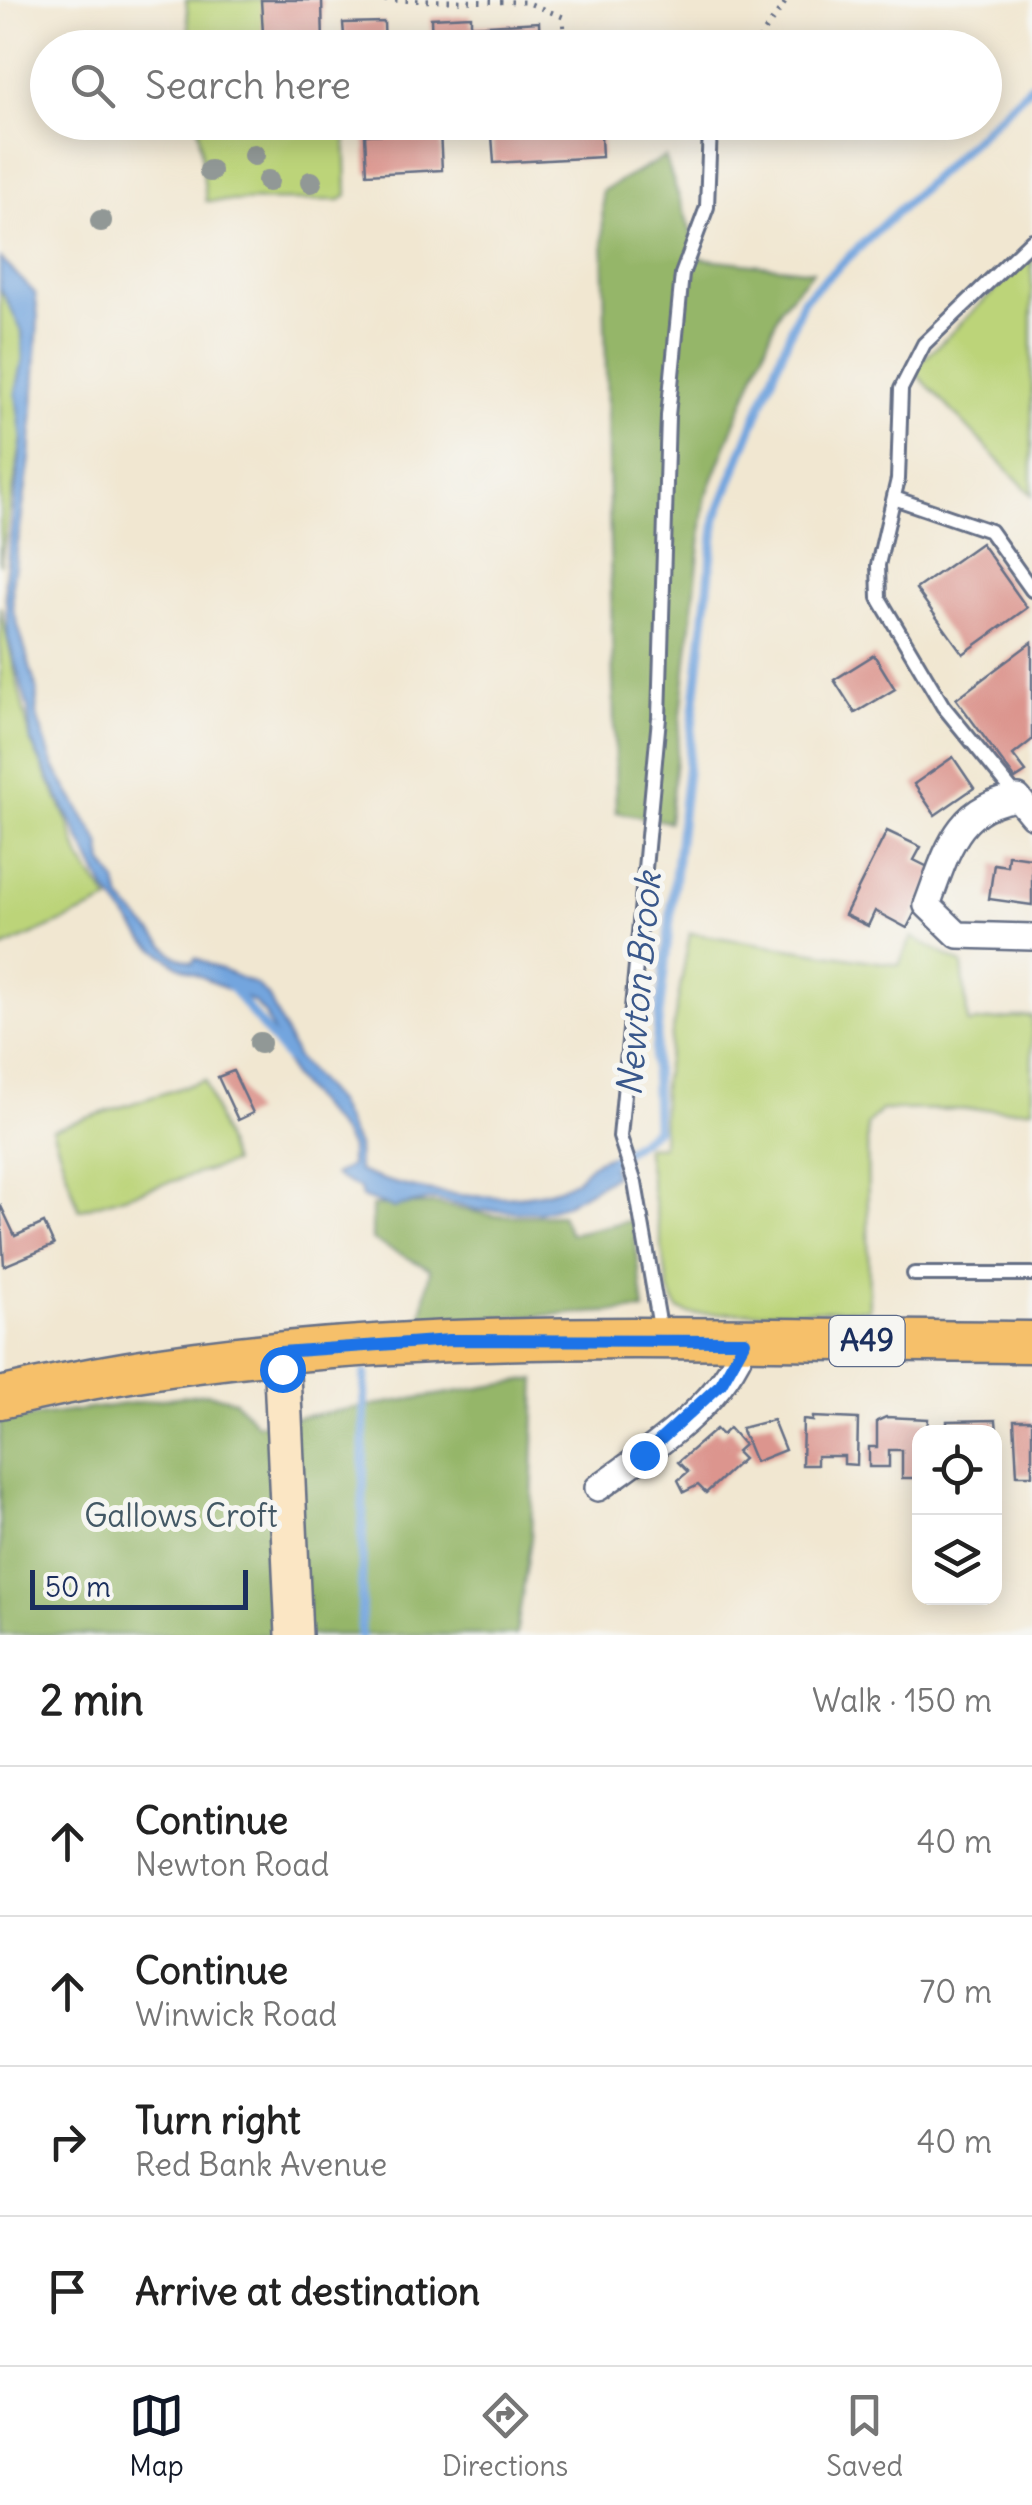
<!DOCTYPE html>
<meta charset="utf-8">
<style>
:root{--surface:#fff;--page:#f6f6f6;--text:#222;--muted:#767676;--line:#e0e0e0;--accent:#111827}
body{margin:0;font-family:Delius,sans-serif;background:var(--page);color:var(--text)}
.controls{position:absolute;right:30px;bottom:30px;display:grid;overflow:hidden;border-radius:20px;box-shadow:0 5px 25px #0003}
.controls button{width:90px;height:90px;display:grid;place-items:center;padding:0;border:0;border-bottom:2px solid var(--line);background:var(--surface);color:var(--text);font:50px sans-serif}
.scale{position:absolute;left:30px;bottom:25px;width:218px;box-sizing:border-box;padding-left:10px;border:5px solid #1b2f5e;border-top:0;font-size:28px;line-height:35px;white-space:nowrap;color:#1b2f5e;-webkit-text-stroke:8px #f6f6f2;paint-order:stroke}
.stop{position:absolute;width:30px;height:30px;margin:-22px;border:8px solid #1a73e8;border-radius:50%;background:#fff}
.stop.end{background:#1a73e8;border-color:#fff;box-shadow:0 2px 10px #0008}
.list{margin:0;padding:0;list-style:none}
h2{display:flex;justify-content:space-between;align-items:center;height:130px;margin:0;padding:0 40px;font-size:42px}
h2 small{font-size:32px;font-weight:400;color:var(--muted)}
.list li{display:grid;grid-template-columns:65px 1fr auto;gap:30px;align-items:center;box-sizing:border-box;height:150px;padding:0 40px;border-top:2px solid var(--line)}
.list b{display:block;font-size:38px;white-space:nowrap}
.list p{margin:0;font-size:32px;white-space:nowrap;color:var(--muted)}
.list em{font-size:32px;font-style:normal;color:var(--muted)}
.icon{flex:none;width:55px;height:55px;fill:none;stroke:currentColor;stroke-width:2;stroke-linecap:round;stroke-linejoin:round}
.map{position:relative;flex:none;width:1032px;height:1635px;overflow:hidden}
.search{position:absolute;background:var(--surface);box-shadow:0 5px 25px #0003;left:30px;right:30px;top:30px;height:110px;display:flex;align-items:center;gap:25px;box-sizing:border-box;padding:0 35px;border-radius:55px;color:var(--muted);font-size:38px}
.sheet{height:730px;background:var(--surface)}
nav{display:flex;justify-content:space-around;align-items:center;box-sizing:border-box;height:140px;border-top:2px solid var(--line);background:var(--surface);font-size:28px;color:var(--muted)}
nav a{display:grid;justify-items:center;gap:5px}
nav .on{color:var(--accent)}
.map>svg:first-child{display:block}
</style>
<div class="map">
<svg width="1032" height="1635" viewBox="0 0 1032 1635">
<rect width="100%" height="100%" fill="#f6f6f2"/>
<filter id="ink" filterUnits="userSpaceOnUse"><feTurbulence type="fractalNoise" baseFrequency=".01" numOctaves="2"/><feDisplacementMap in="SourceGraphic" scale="20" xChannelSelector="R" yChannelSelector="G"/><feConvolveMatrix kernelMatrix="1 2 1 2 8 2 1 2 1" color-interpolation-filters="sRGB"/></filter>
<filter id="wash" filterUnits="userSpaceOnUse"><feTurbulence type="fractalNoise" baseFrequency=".0048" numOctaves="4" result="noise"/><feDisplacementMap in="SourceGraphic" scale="40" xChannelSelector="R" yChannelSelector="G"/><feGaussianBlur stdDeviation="2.25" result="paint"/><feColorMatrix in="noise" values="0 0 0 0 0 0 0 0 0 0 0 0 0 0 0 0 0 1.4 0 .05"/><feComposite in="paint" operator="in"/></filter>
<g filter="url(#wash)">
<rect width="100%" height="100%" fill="#f1e7d1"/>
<g fill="#bcd479" stroke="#6c826c" stroke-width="2.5">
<polygon points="186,0 261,0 289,33 290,47 191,47"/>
<polygon points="198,123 345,123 347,195 341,200 206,201"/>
<polygon points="1032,254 1032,495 913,370"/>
<polygon points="0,287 22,331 23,359 16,393 22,438 0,565"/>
<polygon points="0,606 31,742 68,821 80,859 110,901 0,949"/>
<polygon points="690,933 899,965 912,937 962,964 968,1023 1032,1016 1032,1109 881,1110 867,1125 869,1309 689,1314 678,1309 669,1291 645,1147 662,1146 663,1083"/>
<polygon points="205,1080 232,1163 79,1210 52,1129"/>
</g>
<g fill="#95b669" stroke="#587264" stroke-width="2.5">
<polygon points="665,157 700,258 813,271 781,307 705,499 669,822 616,812 602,191"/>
<polygon points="435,1204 495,1216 561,1215 570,1234 633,1220 644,1310 421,1322 430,1269 372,1240 372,1206"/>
<polygon points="536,1379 531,1538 516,1635 0,1635 0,1421 207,1393 234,1400 257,1424"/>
</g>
<path fill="#73a5de" stroke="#476a9e" stroke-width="2.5" d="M0,258L35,293L38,318L30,458L12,584L13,608L37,691L36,714L54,767L100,843L103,863L116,881L121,900L175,956L193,963L195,958L257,985L268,996L297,1058L336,1102L357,1146L358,1171C414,1193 509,1209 567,1185C585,1177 589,1159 610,1156L614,1176L564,1205L540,1212L478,1210L433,1199L393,1208L362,1197L360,1189L334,1175L350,1166V1148L343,1135L292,1076L265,1014L254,1002L177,965L145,941L105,889L31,741L28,707L8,638L5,580L22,438L16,393L23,359L22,331L0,287Z"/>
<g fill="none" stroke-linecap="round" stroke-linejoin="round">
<g stroke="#73a5de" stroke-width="9">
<polyline points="229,984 287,1058"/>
<polyline points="604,1166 656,1129 654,1060 716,518 803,300 1032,85"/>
<polyline points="361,1635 365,1374"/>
</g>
</g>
<g id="blocks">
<g fill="#dc958e">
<polygon points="261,0 322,0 323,48 290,48 289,33 263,34"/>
<polygon points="471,16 471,26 539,22 540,48 432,48 431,18"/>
<polygon points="384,22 385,48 345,48 343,23"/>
<polygon points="491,122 617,122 618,136 601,137 602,157 494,163"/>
<polygon points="430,126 430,132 440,131 442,170 367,174 365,135 417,133 418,127"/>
<polygon points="981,543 1027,608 963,654 916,589"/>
<polygon points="1032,642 1032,740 1013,755 1026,772 1015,779 956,699"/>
<polygon points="874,655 895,689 855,713 834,680"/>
<polygon points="953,757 974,788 935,815 914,784"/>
<polygon points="887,831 921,847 914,860 936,871 907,928 875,911 868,926 845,915"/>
<polygon points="1008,855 1032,858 1032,905 989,899 994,864 1007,866"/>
<polygon points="233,1071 253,1113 238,1120 218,1077"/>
<polygon points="0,1204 15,1236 44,1223 54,1245 4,1266"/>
<polygon points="813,1417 858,1419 857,1465 844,1464 844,1456 817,1456 817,1465 802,1465 803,1420 813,1421"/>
<polygon points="886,1417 928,1419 927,1432 920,1432 920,1478 902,1478 902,1450 889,1450 889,1467 869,1467 869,1447 877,1447 877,1421"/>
<polygon points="773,1420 785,1450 755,1462 741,1428"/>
<polygon points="996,1420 997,1432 947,1432 947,1421"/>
<polygon points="1014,1420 1032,1420 1032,1475 1017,1475"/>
<polygon points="729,1428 744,1445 736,1452 743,1459 706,1493 698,1485 684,1492 678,1480 688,1472 678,1462 716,1429 722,1435"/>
</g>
</g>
</g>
<g filter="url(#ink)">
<use href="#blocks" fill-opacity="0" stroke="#666f86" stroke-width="2.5"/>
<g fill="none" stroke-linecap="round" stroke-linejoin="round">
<defs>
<g id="lane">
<polyline points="894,498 990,531 1032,590"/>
<polyline points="1018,798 943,706 879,598 878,565 898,479 901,389 924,344 1032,240"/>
<polyline points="914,1274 1032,1274"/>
<polyline points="661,1333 635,1183 620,1137 659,718 668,416 682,274 707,207 710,127 705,122"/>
</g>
<g id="street">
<path d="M1032,815L1018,798C956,805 947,853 927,905L958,935L1032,937"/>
<path d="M598,1488C650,1450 723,1404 745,1341"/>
</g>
<polyline id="secondary" points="281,1352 294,1635"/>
<path id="primary" d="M0,1398C336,1317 689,1341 1032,1342"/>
</defs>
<use href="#lane" stroke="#666f86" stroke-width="18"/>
<use href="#street" stroke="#666f86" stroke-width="30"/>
<use href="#secondary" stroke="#666f86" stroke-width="40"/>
<use href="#primary" stroke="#666f86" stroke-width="45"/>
<g stroke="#666f86" stroke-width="5" stroke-dasharray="2.5 8" stroke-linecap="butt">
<polyline points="374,0 526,2 563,17 565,48"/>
<polyline points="753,48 787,0"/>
</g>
<use href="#lane" stroke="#fff" stroke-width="12"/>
<use href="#street" stroke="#fff" stroke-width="25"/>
<use href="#secondary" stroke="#fbe6c4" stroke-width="35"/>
<use href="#primary" stroke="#f6c06b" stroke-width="40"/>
</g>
<g fill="#919896">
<circle cx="254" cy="155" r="11"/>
<circle cx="210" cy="171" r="11"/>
<circle cx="268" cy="181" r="11"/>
<circle cx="311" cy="182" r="11"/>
<circle cx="101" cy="221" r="11"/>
<circle cx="260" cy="1043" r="11"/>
</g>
</g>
<g fill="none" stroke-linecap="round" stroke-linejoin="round" filter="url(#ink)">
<polyline stroke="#1a73e8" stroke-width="12" points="282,1369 281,1352 450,1340 745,1341 721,1384 644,1455"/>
</g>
<g text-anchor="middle" stroke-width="10" stroke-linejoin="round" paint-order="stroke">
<rect fill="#f6f6f2" stroke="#5d6b8a" stroke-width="2.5" x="829.5" y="1316" width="75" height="50" rx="8"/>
<g font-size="30" font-weight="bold" fill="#1b2f5e">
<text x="867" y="1351">A49</text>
</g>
<g font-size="32" fill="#435865" stroke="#f6f6f2">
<text x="181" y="1527">Gallows Croft</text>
</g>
<g font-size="35" font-style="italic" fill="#3a588b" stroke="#f6f6f2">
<text transform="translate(639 984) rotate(-85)" y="12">Newton Brook</text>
</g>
</g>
</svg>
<div class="controls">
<button><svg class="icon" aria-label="locate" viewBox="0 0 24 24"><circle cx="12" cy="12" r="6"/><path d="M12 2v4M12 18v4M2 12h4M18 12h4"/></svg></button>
<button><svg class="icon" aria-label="layers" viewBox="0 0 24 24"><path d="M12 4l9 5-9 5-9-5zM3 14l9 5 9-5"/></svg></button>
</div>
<div class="scale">50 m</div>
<div class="stop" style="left:282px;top:1369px"></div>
<div class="stop end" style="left:644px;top:1455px"></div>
<div class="search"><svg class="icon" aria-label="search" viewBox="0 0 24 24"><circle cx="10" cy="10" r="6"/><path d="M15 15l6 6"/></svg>Search here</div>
</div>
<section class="sheet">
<h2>2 min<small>Walk · 150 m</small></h2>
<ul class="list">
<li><svg class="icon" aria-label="ahead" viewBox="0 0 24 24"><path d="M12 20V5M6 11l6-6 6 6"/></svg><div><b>Continue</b><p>Newton Road</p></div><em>40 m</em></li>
<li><svg class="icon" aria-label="ahead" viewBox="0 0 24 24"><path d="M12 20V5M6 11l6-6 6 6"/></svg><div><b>Continue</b><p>Winwick Road</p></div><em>70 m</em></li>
<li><svg class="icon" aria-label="right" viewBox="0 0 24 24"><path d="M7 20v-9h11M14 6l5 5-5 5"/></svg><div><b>Turn right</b><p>Red Bank Avenue</p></div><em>40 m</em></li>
<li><svg class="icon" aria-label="arrive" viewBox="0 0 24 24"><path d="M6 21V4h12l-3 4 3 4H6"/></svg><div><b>Arrive at destination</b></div></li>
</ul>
</section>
<nav>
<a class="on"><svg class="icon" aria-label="map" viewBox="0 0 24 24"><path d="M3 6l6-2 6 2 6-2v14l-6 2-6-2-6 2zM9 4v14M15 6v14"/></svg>Map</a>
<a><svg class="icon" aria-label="directions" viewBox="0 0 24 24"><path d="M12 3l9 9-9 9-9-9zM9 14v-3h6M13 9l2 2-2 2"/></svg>Directions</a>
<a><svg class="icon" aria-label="saved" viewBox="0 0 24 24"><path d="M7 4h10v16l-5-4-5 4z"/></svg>Saved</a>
</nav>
